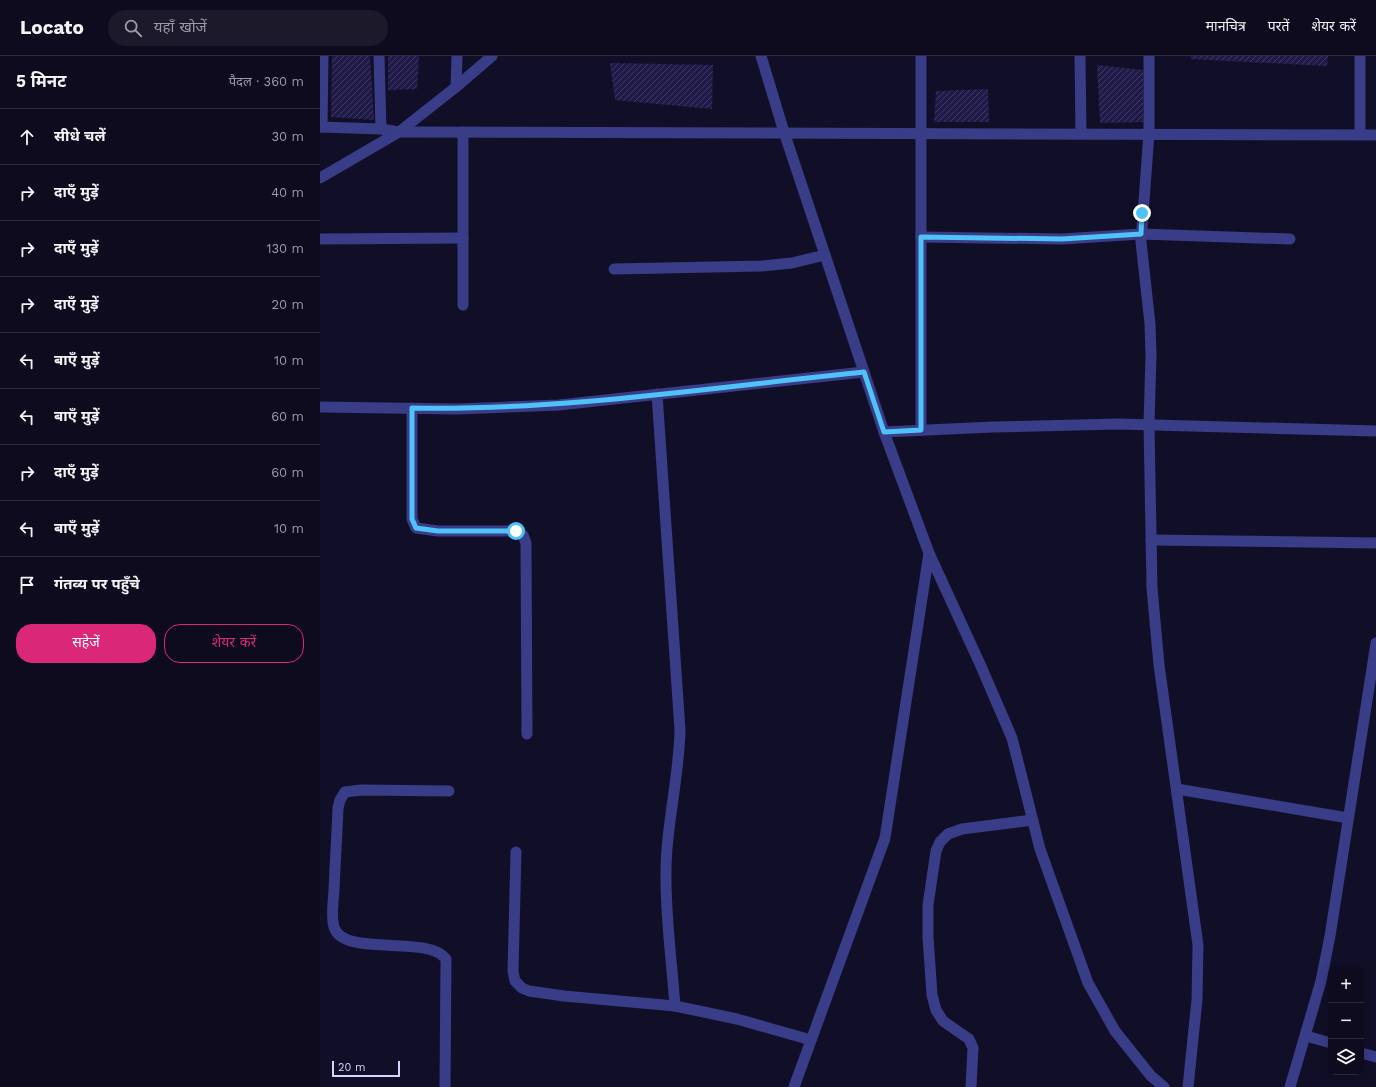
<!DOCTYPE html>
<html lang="hi">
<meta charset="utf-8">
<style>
:root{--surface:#0d0b1d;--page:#1b192a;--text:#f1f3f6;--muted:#9a9ba4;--line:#2d2b3b;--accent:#db2777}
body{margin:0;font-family:"Work Sans","Noto Sans Devanagari",sans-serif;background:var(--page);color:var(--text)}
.controls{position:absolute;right:12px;bottom:12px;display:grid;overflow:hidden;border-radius:8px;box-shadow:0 2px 10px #0003}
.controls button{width:36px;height:36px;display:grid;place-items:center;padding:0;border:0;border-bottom:1px solid var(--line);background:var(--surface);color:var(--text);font:20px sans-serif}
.scale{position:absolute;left:12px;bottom:10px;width:68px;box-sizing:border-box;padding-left:4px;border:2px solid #d6d4ff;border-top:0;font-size:11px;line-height:14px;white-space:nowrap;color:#d6d4ff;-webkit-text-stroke:3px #110f27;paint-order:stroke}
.stop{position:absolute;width:12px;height:12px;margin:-9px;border:3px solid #4fc3f7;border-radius:50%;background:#fff}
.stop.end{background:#4fc3f7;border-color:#fff;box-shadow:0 1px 4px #0008}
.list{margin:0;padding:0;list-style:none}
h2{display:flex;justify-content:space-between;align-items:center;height:52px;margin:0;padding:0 16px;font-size:17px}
h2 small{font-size:13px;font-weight:400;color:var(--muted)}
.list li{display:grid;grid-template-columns:26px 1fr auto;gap:12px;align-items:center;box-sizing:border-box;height:56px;padding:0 16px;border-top:1px solid var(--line)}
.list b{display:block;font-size:15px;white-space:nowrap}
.list em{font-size:13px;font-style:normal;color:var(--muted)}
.actions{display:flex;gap:8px;padding:12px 16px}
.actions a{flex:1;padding:9px 0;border:1px solid var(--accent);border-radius:16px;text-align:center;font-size:14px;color:var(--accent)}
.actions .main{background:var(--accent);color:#fff}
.icon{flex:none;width:22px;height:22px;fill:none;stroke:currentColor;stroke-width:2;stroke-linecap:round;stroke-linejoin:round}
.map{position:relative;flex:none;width:1056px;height:1031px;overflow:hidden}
header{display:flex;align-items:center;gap:24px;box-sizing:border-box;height:56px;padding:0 20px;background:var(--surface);border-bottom:1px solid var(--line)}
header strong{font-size:19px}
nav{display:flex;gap:22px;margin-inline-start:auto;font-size:14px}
.search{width:280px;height:36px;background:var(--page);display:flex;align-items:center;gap:10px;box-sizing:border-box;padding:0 14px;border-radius:22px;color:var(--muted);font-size:15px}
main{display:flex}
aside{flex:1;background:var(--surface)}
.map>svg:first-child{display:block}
</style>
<header>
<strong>Locato</strong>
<div class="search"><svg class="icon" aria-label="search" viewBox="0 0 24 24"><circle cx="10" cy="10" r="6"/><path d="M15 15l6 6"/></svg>यहाँ खोजें</div>
<nav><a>मानचित्र</a><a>परतें</a><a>शेयर करें</a></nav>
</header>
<main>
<aside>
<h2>5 मिनट<small>पैदल · 360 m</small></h2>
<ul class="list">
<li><svg class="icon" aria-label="ahead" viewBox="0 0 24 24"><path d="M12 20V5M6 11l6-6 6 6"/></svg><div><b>सीधे चलें</b></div><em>30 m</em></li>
<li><svg class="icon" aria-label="right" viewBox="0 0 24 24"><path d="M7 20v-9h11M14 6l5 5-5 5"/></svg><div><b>दाएँ मुड़ें</b></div><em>40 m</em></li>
<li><svg class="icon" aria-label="right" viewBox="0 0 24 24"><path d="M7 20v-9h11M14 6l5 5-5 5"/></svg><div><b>दाएँ मुड़ें</b></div><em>130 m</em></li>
<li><svg class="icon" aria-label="right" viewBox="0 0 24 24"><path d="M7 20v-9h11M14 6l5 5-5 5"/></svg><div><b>दाएँ मुड़ें</b></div><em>20 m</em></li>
<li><svg class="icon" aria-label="left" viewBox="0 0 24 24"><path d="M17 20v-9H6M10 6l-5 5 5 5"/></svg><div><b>बाएँ मुड़ें</b></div><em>10 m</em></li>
<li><svg class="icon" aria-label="left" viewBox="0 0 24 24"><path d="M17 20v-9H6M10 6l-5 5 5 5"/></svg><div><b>बाएँ मुड़ें</b></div><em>60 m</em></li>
<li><svg class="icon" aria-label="right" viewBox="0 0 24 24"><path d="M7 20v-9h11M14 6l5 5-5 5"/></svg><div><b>दाएँ मुड़ें</b></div><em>60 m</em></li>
<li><svg class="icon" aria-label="left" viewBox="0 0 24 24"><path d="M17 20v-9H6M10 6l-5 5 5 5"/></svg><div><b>बाएँ मुड़ें</b></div><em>10 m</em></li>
<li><svg class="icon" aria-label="arrive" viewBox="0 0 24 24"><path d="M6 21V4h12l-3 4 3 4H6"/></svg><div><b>गंतव्य पर पहुँचे</b></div></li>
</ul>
<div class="actions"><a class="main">सहेजें</a><a>शेयर करें</a></div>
</aside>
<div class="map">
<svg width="1056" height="1031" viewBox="0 0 1056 1031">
<defs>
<pattern id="building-hatch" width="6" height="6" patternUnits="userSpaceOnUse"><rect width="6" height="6" fill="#201a48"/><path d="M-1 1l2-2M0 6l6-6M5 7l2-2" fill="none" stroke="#403a63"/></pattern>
</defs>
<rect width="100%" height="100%" fill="#110f27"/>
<g fill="url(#building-hatch)">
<polygon points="12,0 50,0 54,64 11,61"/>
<polygon points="68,0 99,0 97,33 68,34"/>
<polygon points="870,0 1008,0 1007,10 870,3"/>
<polygon points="290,7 393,9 392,53 295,44"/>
<polygon points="777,9 823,14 823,66 780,67"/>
<polygon points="668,33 669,66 614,66 616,35"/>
</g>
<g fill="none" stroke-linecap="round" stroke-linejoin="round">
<g stroke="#393c86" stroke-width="11">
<polyline points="59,0 61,73"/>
<polyline points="441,0 464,76 564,376 609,497 660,608 692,682 720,793 768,927 795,975 831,1020 844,1031"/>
<polyline points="760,0 761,77"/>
<polyline points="829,0 829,77 821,186 830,268 831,299 829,368 832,532 839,609 878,889 877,944 868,1031"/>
<polyline points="1040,0 1040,78"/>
<polyline points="136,31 137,0"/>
<polyline points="0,71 61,73 79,76"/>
<polyline points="2,71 3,0"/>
<polyline points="143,76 143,249"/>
<polyline points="601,181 742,183 821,178 970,183"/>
<polyline points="0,183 143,182"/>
<polyline points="294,213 442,210 472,207 505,199"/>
<path d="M337,338L360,674C359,724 345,773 346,823C346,865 352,908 355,950"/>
<polyline points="0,351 137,353 239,349 544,316"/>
<polyline points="92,352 92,463 96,472 118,475 196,475 203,479 206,487 207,678"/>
<polyline points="601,374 601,0"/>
<polyline points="564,376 673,371 798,368 1056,375"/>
<polyline points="831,484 1056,487"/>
<polyline points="857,733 1028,762"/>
<polyline points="196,796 193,915 195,925 202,932 209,935 244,940 355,950 417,963 491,984"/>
<polyline points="986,980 1011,987"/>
<polyline points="1041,997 1056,1001"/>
<path d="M125,1031L126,903C108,878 23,902 14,871C11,861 13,846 14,835C15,807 17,780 18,752L20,744L25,736L41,734L129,735"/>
<polyline points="474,1031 565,782 609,497"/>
<polyline points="651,1031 653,992 649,983 623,965 616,954 612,939 608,881 608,849 616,795 620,786 628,778 642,773 713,764"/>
<polyline points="970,1031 1001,925 1010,880 1056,587"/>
</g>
<g stroke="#393c86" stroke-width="11">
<polyline points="79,76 1056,79"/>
<polyline points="0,122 79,76 136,31 172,0"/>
</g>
</g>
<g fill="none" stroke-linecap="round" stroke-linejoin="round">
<path stroke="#4fc3f7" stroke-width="5" d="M196,475H118L96,472L92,463V352C242,355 395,331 544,316L564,376L601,374V181L742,183L821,178L822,157"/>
</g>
</svg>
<div class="controls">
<button>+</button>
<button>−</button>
<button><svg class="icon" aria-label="layers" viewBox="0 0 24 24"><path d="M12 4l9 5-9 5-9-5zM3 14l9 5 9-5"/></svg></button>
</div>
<div class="scale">20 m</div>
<div class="stop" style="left:196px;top:475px"></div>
<div class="stop end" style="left:822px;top:157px"></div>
</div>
</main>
